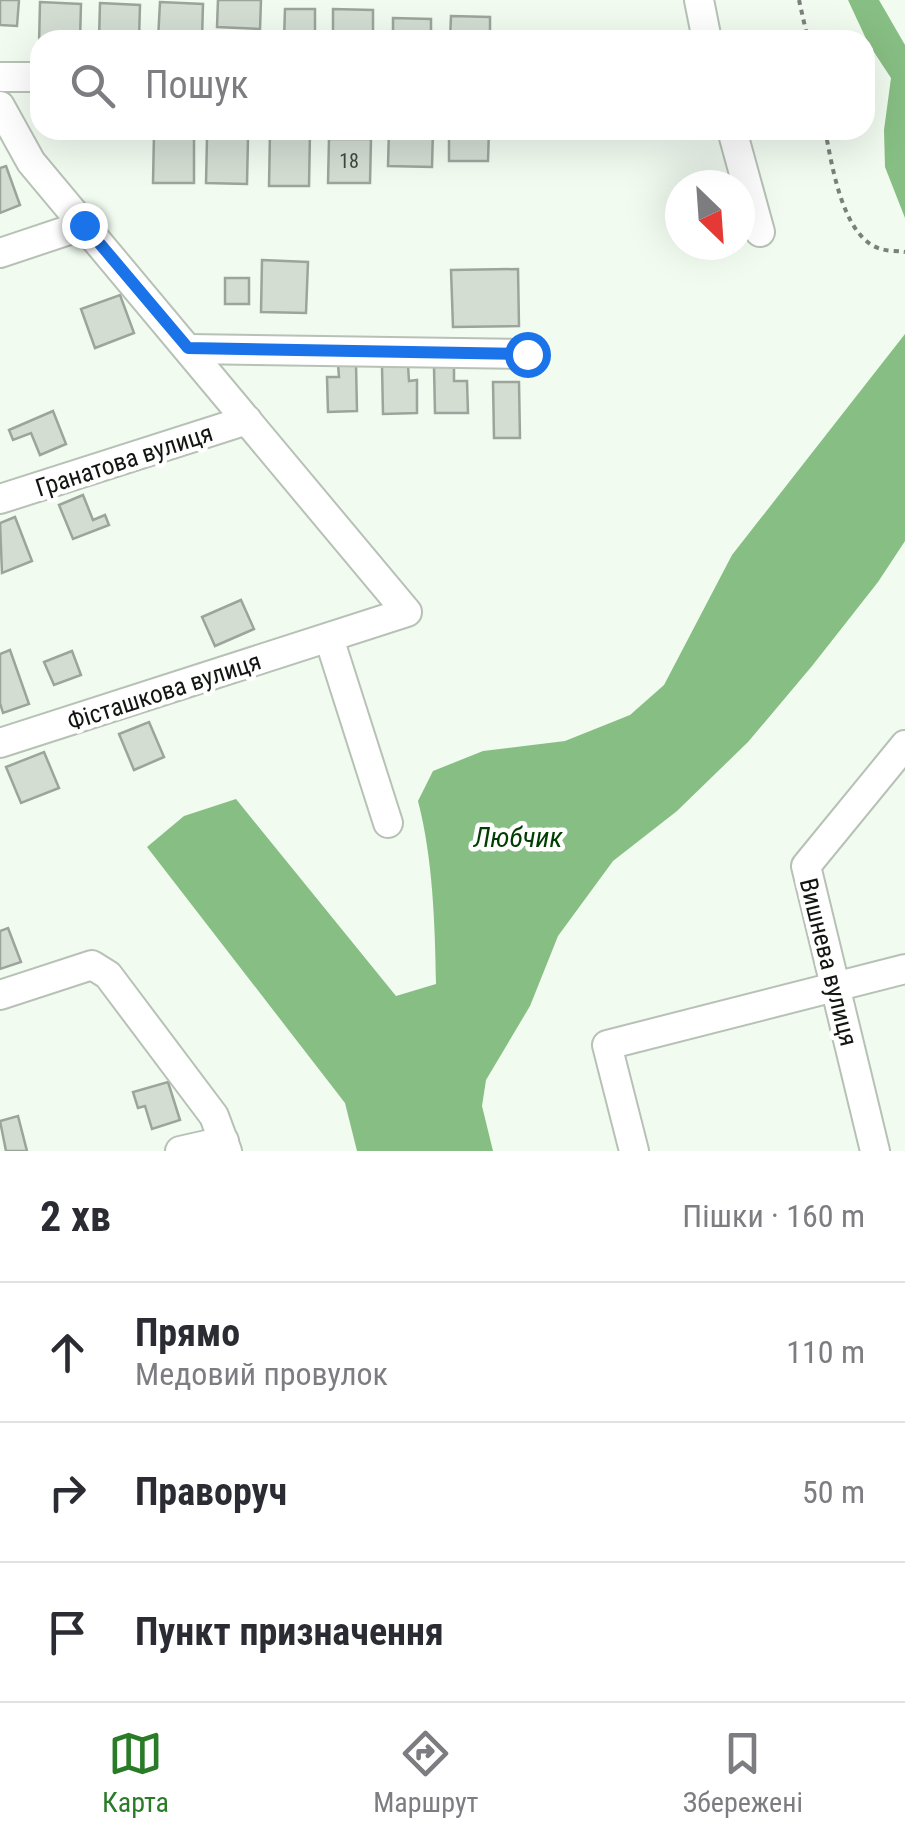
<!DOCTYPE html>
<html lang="uk">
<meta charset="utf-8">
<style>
:root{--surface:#fff;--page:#f7f7f7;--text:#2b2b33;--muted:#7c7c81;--line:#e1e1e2;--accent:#297b27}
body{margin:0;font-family:"Roboto Condensed",sans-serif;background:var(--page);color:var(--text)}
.compass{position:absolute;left:665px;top:170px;width:90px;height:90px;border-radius:50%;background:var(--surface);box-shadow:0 10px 40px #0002;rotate:155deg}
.stop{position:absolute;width:30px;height:30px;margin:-22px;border:8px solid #1a73e8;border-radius:50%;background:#fff}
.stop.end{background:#1a73e8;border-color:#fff;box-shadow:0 2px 10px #0008}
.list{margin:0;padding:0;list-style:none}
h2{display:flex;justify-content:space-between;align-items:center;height:130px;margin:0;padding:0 40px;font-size:42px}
h2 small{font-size:32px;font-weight:400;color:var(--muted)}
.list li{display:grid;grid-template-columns:65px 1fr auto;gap:30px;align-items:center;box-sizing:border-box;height:140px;padding:0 40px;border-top:2px solid var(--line)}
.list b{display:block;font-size:38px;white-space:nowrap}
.list p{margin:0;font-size:32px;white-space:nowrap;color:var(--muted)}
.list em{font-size:32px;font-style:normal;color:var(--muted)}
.icon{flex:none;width:55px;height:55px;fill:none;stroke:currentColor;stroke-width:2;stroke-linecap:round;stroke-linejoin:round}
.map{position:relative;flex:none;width:905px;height:1151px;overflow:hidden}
.search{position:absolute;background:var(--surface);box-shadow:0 10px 40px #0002;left:30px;right:30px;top:30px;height:110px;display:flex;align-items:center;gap:25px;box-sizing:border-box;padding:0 35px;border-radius:30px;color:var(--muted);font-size:38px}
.sheet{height:550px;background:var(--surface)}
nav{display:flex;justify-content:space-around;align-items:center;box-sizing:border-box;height:140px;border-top:2px solid var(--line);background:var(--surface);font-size:28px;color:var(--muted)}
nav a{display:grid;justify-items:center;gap:5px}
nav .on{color:var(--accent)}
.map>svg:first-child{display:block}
</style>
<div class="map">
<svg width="905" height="1151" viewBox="0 0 905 1151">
<rect width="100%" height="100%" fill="#f1fbf0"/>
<g fill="#87be83">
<polygon points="848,0 879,0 905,45 905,218 885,167 884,130 891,78 868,43"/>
<path d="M905,334V541L878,582L812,666L748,742L677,811L613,861L558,936L530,1006L486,1080L482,1106L493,1151H357L345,1103L147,847L184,816L236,799L396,996L436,984C435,924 433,859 418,801L433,771L483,751L565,741L630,715L664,685L732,555Z"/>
</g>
<g fill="#d3ddd2" stroke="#9ca59b" stroke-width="2.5">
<polygon points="0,0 19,0 17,26 0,25"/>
<polygon points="218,0 261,0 260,29 217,27"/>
<polygon points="40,2 81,4 80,40 40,40 39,46"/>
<polygon points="160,2 203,4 202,40 158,40"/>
<polygon points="100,3 140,5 139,40 99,40"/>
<polygon points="285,9 315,9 315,40 284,40"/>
<polygon points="333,9 373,10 373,40 333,40"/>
<polygon points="451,16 490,17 490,40 450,40"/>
<polygon points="393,18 431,19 431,40 393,40"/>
<polygon points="389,130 433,130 432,167 388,166"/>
<polygon points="449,130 489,130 488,161 449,161"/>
<polygon points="270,132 310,132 309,186 269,186"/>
<polygon points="154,134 194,135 194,183 153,183"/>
<polygon points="207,138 248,138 247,184 206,183"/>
<polygon points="329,139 371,139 370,183 328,183"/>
<polygon points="6,166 20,205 0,213 0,168"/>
<polygon points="262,260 308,262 306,313 261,312"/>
<polygon points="518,269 519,326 453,327 451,270"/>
<rect x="225" y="278" width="24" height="26"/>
<polygon points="120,295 134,333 95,348 81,309"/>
<polygon points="338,364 356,364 357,411 328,412 327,377 339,377"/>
<polygon points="408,365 409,381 417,380 417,413 383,414 382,366"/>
<polygon points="454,366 454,381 467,381 468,413 435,413 434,367"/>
<polygon points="493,382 519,382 520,438 494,438"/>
<polygon points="53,411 66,444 40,455 31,433 13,440 9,430"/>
<polygon points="83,495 93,520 105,515 109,525 73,539 59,505"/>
<polygon points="15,517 32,561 2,573 0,523"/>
<polygon points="241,600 254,629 215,646 202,617"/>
<polygon points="10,650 29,704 3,713 0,703 0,654"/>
<polygon points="72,651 81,675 54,685 44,662"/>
<polygon points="149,722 164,757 134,770 119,734"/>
<polygon points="44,752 59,788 21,803 6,767"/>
<polygon points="8,928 21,962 0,969 0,931"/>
<polygon points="168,1082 180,1120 152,1129 145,1106 138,1108 133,1092"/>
<polygon points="18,1116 27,1151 6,1151 0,1121"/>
</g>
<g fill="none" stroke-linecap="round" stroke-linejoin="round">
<defs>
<g id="minor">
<polyline points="699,0 707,40"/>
<polyline points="0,77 40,77"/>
<polyline points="0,106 31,162 407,612 0,743"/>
<polyline points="732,130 760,232"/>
<polyline points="0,253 84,225"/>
<polyline points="188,349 527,354"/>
<polyline points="0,499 247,420"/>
<polyline points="329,638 388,823"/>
<polyline points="0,995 92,965 108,975 214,1116 227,1151"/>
<polyline points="180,1151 224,1141"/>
<polyline points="634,1151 607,1045 905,969"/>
<polyline points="875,1151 806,866 905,745"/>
</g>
</defs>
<use href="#minor" stroke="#b7c1b6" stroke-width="32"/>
<g stroke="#7b817a" stroke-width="4" stroke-dasharray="5 5" stroke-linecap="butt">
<polyline points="799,0 808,40"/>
<path d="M825,130C832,164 842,238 881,249C888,251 898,251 905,252"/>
</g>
<use href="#minor" stroke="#fff" stroke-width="28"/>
</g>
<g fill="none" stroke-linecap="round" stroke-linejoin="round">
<polyline stroke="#1a73e8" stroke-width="12" points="84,225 188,348 527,354"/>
</g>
<g text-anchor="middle" stroke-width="9" stroke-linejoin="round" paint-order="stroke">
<g font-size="20" fill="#424741">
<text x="349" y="168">18</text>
</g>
<g font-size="25" fill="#121511" stroke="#fff">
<text transform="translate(124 460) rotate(-18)" y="9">Гранатова вулиця</text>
<text transform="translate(164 691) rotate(-18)" y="9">Фісташкова вулиця</text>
<text transform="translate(829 962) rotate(76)" y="9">Вишнева вулиця</text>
</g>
<g font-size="28" font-style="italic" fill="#013e02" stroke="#fff">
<text x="518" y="847">Любчик</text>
</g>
</g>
</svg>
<svg class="compass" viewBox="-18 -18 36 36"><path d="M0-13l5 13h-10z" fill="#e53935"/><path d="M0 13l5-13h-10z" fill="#7c7c81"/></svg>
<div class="stop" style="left:527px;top:354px"></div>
<div class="stop end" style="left:84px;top:225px"></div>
<div class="search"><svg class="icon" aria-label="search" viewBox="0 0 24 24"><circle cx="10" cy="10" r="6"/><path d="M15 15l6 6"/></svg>Пошук</div>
</div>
<section class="sheet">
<h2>2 хв<small>Пішки · 160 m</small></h2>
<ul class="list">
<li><svg class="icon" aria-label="ahead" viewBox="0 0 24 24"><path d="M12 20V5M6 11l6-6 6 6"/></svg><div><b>Прямо</b><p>Медовий провулок</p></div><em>110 m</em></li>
<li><svg class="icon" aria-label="right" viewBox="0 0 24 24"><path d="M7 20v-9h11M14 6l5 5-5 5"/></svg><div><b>Праворуч</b></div><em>50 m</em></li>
<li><svg class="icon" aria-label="arrive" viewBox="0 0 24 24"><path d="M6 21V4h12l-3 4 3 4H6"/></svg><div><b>Пункт призначення</b></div></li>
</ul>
</section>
<nav>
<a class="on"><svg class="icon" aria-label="map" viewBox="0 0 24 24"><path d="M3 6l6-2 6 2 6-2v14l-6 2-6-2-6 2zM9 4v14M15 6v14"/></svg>Карта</a>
<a><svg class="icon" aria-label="directions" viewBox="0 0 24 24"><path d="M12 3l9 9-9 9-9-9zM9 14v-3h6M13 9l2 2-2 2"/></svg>Маршрут</a>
<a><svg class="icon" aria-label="saved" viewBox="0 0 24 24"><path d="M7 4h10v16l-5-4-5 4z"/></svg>Збережені</a>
</nav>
